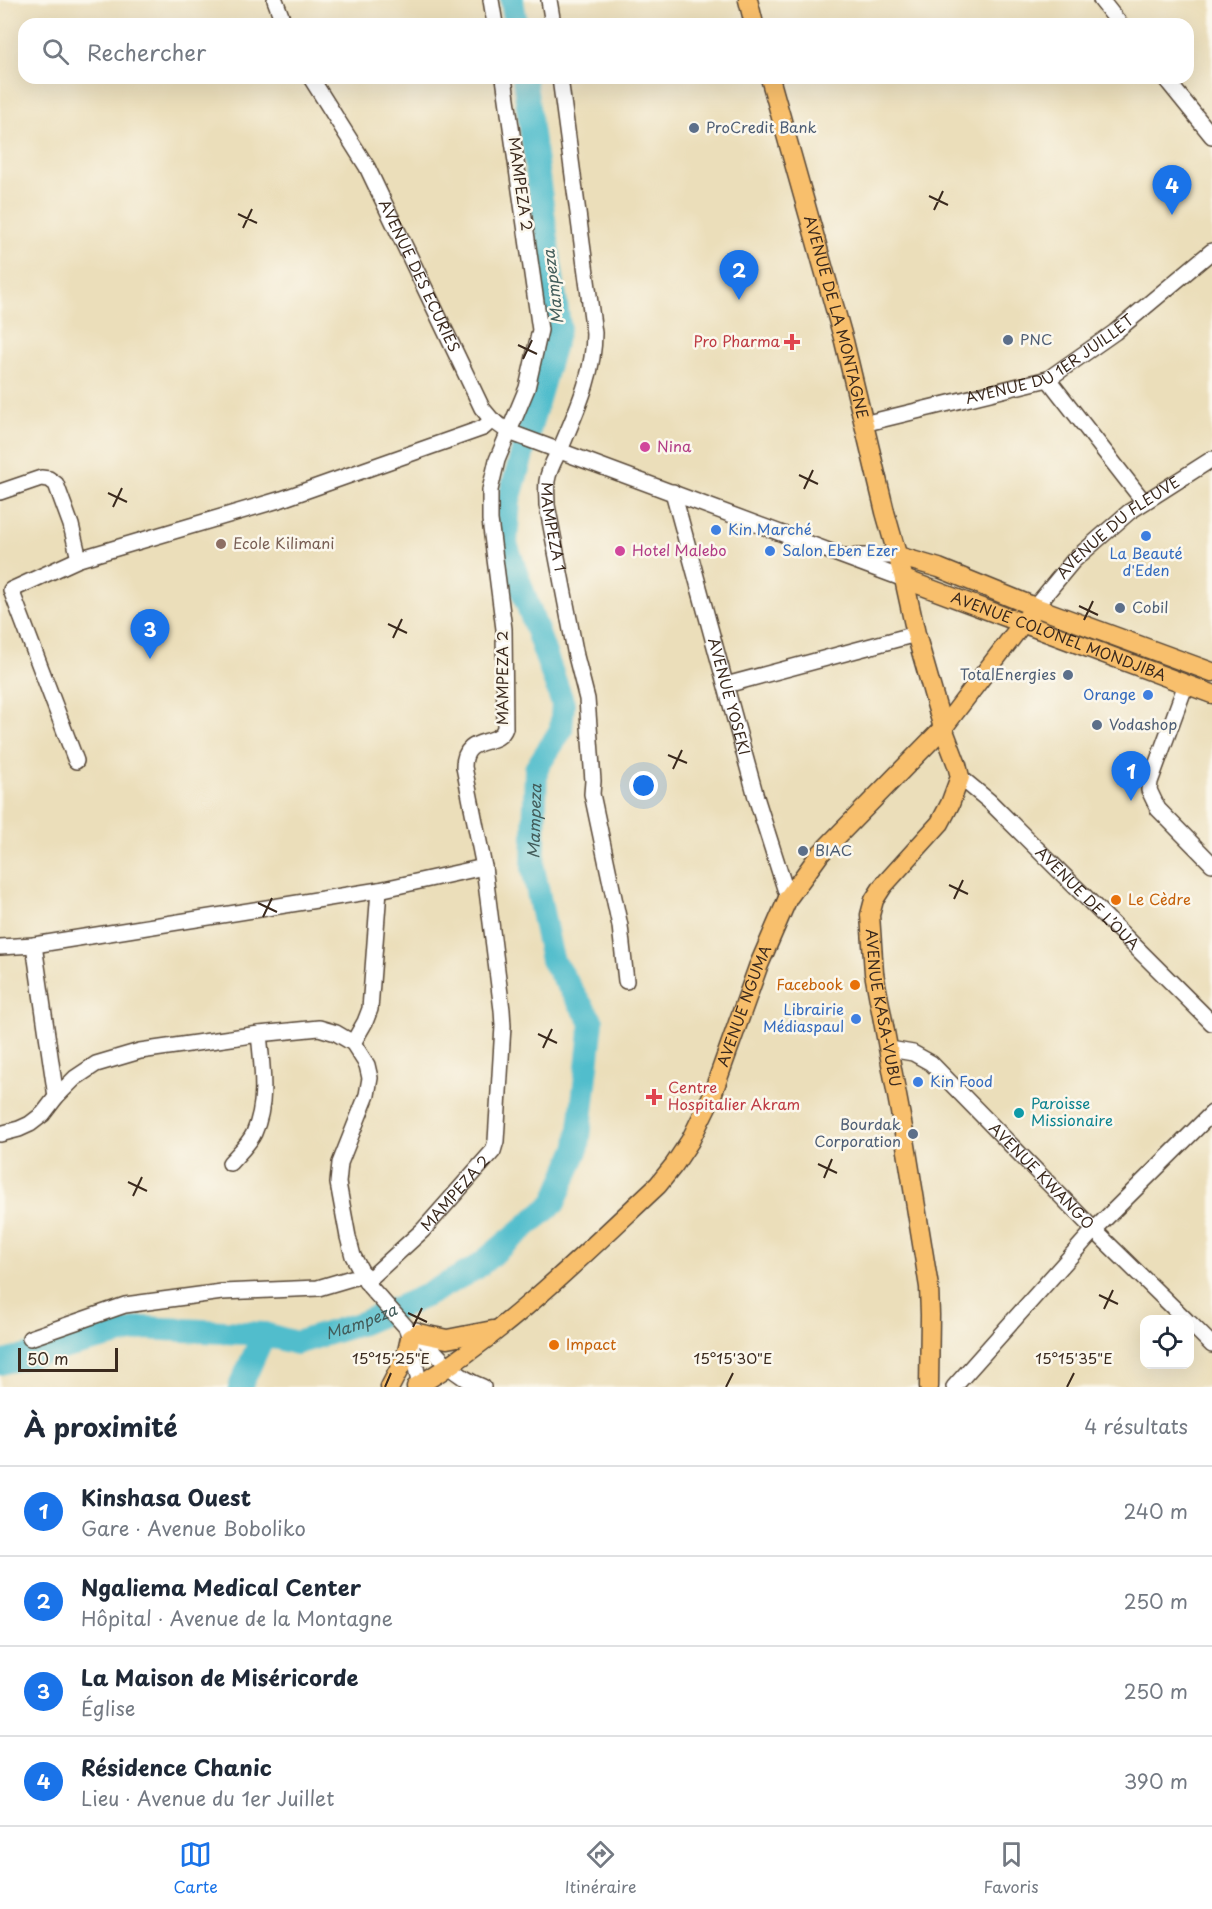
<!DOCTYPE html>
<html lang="fr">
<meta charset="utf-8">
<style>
:root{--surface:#fff;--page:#f6f6f7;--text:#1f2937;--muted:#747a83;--line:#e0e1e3;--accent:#1a73e8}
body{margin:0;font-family:"Playpen Sans",sans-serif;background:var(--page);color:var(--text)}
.controls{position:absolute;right:18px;bottom:18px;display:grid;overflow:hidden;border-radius:12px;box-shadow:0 6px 24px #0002}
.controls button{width:54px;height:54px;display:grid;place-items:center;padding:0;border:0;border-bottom:2px solid var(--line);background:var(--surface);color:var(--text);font:30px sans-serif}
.scale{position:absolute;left:18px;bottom:15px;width:100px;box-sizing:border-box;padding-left:6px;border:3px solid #3b2a1e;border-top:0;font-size:16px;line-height:21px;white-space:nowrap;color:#3b2a1e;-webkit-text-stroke:4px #fbf7ec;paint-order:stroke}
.you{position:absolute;left:644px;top:786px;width:21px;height:21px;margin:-15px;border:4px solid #fff;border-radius:50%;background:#1a73e8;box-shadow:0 0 0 9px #1a73e833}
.badge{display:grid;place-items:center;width:39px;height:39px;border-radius:50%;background:var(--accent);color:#fff;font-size:20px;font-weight:700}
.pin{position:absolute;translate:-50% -50px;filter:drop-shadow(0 2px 3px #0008)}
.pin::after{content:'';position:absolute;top:32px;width:21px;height:18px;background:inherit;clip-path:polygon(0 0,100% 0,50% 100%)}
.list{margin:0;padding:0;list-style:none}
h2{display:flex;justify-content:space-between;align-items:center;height:78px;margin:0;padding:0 24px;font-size:26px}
h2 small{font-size:20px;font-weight:400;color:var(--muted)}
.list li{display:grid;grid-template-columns:39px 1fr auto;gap:18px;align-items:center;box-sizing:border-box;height:90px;padding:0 24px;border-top:2px solid var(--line)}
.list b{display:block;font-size:22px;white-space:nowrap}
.list p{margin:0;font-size:20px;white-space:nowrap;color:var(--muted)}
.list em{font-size:20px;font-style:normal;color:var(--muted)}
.icon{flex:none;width:33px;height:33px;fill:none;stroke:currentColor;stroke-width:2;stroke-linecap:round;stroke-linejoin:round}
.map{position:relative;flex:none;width:1212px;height:1387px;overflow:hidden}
.search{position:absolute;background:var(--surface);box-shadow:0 6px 24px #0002;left:18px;right:18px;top:18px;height:66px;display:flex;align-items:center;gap:15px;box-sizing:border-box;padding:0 21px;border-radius:18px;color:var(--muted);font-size:22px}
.sheet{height:438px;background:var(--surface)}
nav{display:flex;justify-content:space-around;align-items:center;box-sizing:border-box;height:84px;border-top:2px solid var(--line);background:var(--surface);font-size:16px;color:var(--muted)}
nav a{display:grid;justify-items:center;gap:3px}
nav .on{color:var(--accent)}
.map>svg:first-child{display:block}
</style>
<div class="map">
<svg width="1212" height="1387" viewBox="0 0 1212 1387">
<rect width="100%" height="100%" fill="#fbf7ec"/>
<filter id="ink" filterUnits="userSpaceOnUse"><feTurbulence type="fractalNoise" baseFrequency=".0167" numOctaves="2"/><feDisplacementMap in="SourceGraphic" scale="12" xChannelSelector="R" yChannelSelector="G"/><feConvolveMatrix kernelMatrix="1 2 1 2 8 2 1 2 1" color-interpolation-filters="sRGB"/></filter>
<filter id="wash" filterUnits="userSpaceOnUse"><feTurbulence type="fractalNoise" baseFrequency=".008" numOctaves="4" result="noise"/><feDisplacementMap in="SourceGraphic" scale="24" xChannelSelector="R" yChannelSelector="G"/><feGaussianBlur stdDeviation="1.35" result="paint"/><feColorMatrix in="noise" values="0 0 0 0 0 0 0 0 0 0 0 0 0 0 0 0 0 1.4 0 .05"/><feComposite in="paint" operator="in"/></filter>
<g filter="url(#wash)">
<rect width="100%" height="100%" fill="#ebdeba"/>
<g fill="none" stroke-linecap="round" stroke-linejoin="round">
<g stroke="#51bdcc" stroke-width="24">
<polyline points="512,0 516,24"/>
<path id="s1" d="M0,1363L143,1328L264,1334L296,1343L362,1323L425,1296L476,1268L554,1203L578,1146L592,1022L552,960L533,868L536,769L561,730L563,704L506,544L509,500L559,326L524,78"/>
<polyline points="240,1387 264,1334"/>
</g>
</g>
</g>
<g filter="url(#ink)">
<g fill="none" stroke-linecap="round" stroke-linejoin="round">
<defs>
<g id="minor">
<polyline points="275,0 284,24"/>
<polyline points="491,0 495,24"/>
<polyline points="549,0 553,24"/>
<polyline points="1101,0 1120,24"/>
<path id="s2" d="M311,78L367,167L482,408L492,420L509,432L904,579"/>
<path id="s3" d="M560,78L594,333C594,373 578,407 563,443C557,456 549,467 547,481C546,489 547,497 547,505L576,656L587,699L593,781L592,794L620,926L626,981"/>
<polyline points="1165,78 1212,136"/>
<polyline points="1048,379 1144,502"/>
<path id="s4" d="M863,424L1048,379L1115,332L1212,251"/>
<polyline points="0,492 41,478 49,479 56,484 71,525 79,559 282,499 483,428 492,420"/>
<path id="s5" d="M673,492L756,797L788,898"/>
<polyline points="856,556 898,556"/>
<path id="s6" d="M1035,607L1073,561L1129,512L1212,459"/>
<polyline points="1186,684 1150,782 1149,790 1158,809 1212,864"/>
<polyline points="726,685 916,634"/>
<polyline points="76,761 11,590 79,559"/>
<path id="s7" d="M960,777L989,801L1212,1023"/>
<polyline points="34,945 56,1097"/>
<polyline points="0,947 34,945 379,890 484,867"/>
<polyline points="353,1043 365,1022 370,1009 379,890"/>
<path id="s8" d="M890,1049L913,1053L931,1063L1094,1230L1186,1320"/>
<polyline points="0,1134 19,1129 30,1124 43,1114 56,1097 75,1078 96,1064 140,1051 259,1034 319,1028 336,1033 353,1043 367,1065 370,1078 367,1095 340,1163 338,1183 348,1237 353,1256 370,1287 406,1327 410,1338 420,1387"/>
<path d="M230,1163C238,1154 249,1144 254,1133C268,1102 262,1066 259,1034"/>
<path id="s9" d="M366,1282L423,1230L493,1151L496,1141L503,1026L502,1010L484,867L464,767C464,733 498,749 505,728L504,629L490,520V490L497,460L527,388L540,330L504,78"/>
<polyline points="1190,1323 1212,1345"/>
<path d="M416,1330C435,1353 454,1377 483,1387"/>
<polyline points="30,1338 125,1305 222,1292 318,1288 362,1275"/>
<polyline points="954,1387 1094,1230 1212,1113"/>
</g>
<g id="major">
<polyline points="748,0 754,24"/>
<path id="s10" d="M770,78L844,341L885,512L904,579L916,634L943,728L957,765L960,777L950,804L940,823L883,886L874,900L870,915L874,973L904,1133L929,1287L930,1315L929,1387"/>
<polyline points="898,556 939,568 1035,607 1212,672"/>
<path id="s11" d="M904,579L1212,694"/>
<polyline points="418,1333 447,1339 493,1330"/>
<polyline points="390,1387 406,1356 410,1338"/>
<path id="s12" d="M416,1387C507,1332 581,1257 658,1185L674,1165L690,1141L711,1098L758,967L788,898L820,854L943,728L1035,607"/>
</g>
</defs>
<use href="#minor" stroke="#554535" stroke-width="18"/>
<use href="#major" stroke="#554535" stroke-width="21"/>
<use href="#minor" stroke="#fff" stroke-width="15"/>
<use href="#major" stroke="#f8bf6c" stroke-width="18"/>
</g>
</g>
<path fill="none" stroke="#3b2a1e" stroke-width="2" d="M929,196L948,205M934,210L943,191M238,214L257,223M243,228L252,209M518,345L537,354M523,359L532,340M799,475L818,484M804,489L813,470M108,493L127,502M113,507L122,488M1079,606L1098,615M1084,620L1093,601M388,624L407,633M393,638L402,619M668,755L687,763M673,769L682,750M949,885L968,894M954,899L963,880M258,903L277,912M263,917L272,898M538,1034L557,1043M543,1048L552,1029M818,1164L837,1173M824,1178L832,1159M128,1182L147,1191M133,1196L142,1177M1099,1295L1118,1304M1104,1309L1113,1290M408,1313L427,1322M413,1327L422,1308M385,1387L391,1373M726,1387L733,1373M1067,1387L1074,1373"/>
<g fill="#5c6f8a" stroke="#fbf7ec" stroke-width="2">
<circle cx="694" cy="128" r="6"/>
<circle cx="1008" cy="340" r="6"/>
<circle cx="1120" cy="608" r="6"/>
<circle cx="1068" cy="675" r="6"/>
<circle cx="1097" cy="725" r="6"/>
<circle cx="803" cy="851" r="6"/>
<circle cx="913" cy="1134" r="6"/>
</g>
<g fill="#e0444e" stroke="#fbf7ec" stroke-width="2">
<path d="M789 333h6v6h6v6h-6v6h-6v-6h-6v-6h6z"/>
<path d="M651 1088h6v6h6v6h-6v6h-6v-6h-6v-6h6z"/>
</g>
<g fill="#d1479c" stroke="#fbf7ec" stroke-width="2">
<circle cx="645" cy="447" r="6"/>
<circle cx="620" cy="551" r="6"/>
</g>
<g fill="#3f7fe0" stroke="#fbf7ec" stroke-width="2">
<circle cx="716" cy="530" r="6"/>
<circle cx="1146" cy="536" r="6"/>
<circle cx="770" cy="551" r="6"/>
<circle cx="1148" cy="695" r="6"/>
<circle cx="856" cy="1019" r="6"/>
<circle cx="918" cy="1082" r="6"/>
</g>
<circle fill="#8d6e63" stroke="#fbf7ec" stroke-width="2" cx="221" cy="544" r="6"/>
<g fill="#e8710a" stroke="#fbf7ec" stroke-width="2">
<circle cx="1116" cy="900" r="6"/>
<circle cx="855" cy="985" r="6"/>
<circle cx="554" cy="1345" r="6"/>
</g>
<circle fill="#0f9aa8" stroke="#fbf7ec" stroke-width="2" cx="1019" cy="1113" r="6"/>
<g text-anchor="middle" stroke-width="5" stroke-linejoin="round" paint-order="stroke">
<g font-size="15" fill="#4e5e75" stroke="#fbf7ec" text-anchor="start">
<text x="706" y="133">ProCredit Bank</text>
<text x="1020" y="345">PNC</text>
<text x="1132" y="613">Cobil</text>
<text x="1056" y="680" text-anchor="end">TotalEnergies</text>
<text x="1109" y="730">Vodashop</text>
<text x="815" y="856">BIAC</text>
<text x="901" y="1130" text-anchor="end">Bourdak<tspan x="901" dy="17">Corporation</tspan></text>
</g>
<g font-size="15" fill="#3b2a1e" stroke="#fbf7ec">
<text transform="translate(520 184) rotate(82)" y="5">MAMPEZA 2</text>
<text dy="5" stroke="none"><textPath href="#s2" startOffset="226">AVENUE DES ECURIES</textPath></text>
<text dy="5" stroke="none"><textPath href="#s10" startOffset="248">AVENUE DE LA MONTAGNE</textPath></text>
<text dy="5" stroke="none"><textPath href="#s4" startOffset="200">AVENUE DU 1ER JUILLET</textPath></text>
<text dy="5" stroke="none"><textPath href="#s3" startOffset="460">MAMPEZA 1</textPath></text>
<text dy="5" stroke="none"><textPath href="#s6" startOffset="116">AVENUE DU FLEUVE</textPath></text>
<text dy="5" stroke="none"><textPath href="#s11" startOffset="165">AVENUE COLONEL MONDJIBA</textPath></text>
<text transform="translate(503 678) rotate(-90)" y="5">MAMPEZA 2</text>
<text dy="5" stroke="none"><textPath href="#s5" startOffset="212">AVENUE YOSEKI</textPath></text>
<text dy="5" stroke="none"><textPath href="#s7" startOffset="176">AVENUE DE L’OUA</textPath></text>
<text dy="5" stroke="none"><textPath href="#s12" startOffset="516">AVENUE NGUMA</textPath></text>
<text dy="5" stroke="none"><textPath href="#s10" startOffset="986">AVENUE KASA-VUBU</textPath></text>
<text dy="5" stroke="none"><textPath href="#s8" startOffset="202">AVENUE KWANGO</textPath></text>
<text dy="5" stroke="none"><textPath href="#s9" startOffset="126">MAMPEZA 2</textPath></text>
</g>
<g font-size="15" fill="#be3a42" stroke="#fbf7ec" text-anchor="end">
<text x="780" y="347">Pro Pharma</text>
<text x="668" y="1093" text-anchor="start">Centre<tspan x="668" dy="17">Hospitalier Akram</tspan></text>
</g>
<g font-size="15" fill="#b23c85" stroke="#fbf7ec" text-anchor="start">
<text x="657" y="452">Nina</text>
<text x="632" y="556">Hotel Malebo</text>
</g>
<g font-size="15" fill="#366cbe" stroke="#fbf7ec" text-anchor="start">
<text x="728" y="535">Kin Marché</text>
<text x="782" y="556">Salon Eben Ezer</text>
<text x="1146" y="559" text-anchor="middle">La Beauté<tspan x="1146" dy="17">d'Eden</tspan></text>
<text x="1136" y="700" text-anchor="end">Orange</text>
<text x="844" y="1015" text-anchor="end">Librairie<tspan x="844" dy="17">Médiaspaul</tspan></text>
<text x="930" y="1087">Kin Food</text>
</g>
<g font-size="15" fill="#785e54" stroke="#fbf7ec" text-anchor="start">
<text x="233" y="549">Ecole Kilimani</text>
</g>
<g font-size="15" fill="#c56008" stroke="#fbf7ec" text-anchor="start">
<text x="1128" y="905">Le Cèdre</text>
<text x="843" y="990" text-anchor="end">Facebook</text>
<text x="566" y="1350">Impact</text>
</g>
<g font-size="15" fill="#0d838f" stroke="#fbf7ec" text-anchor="start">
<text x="1031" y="1109">Paroisse<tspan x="1031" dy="17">Missionaire</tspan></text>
</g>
<g font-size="16" font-style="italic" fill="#435d5b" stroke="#fbf7ec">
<text transform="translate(553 287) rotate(-97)" y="6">Mampeza</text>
<text dy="6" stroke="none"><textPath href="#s1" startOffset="1000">Mampeza</textPath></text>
<text dy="6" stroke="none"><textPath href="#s1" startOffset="370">Mampeza</textPath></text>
</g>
</g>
<g font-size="15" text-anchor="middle" fill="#3b2a1e" stroke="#fbf7ec" stroke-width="5" stroke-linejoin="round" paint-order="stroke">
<text x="1074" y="1364">15°15'35"E</text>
<text x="391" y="1364">15°15'25"E</text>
<text x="733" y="1364">15°15'30"E</text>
</g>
</svg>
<div class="controls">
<button><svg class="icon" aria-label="locate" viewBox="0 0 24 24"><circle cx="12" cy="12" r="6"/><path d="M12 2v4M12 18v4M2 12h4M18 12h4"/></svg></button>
</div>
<div class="scale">50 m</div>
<div class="you"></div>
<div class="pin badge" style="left:1131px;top:801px">1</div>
<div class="pin badge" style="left:739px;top:300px">2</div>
<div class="pin badge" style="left:150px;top:659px">3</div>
<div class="pin badge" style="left:1172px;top:215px">4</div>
<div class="search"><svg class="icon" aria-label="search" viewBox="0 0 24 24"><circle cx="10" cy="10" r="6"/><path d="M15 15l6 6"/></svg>Rechercher</div>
</div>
<section class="sheet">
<h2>À proximité<small>4 résultats</small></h2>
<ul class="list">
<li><span class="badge">1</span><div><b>Kinshasa Ouest</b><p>Gare · Avenue Boboliko</p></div><em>240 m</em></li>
<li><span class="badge">2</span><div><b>Ngaliema Medical Center</b><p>Hôpital · Avenue de la Montagne</p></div><em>250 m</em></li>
<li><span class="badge">3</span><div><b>La Maison de Miséricorde</b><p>Église</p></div><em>250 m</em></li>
<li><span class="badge">4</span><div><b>Résidence Chanic</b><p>Lieu · Avenue du 1er Juillet</p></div><em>390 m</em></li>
</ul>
</section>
<nav>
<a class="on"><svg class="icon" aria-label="map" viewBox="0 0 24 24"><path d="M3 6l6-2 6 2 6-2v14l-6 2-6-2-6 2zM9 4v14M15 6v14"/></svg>Carte</a>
<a><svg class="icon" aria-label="directions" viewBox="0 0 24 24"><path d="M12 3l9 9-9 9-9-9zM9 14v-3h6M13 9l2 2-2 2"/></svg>Itinéraire</a>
<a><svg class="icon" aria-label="saved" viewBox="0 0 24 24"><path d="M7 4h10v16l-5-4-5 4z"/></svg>Favoris</a>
</nav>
